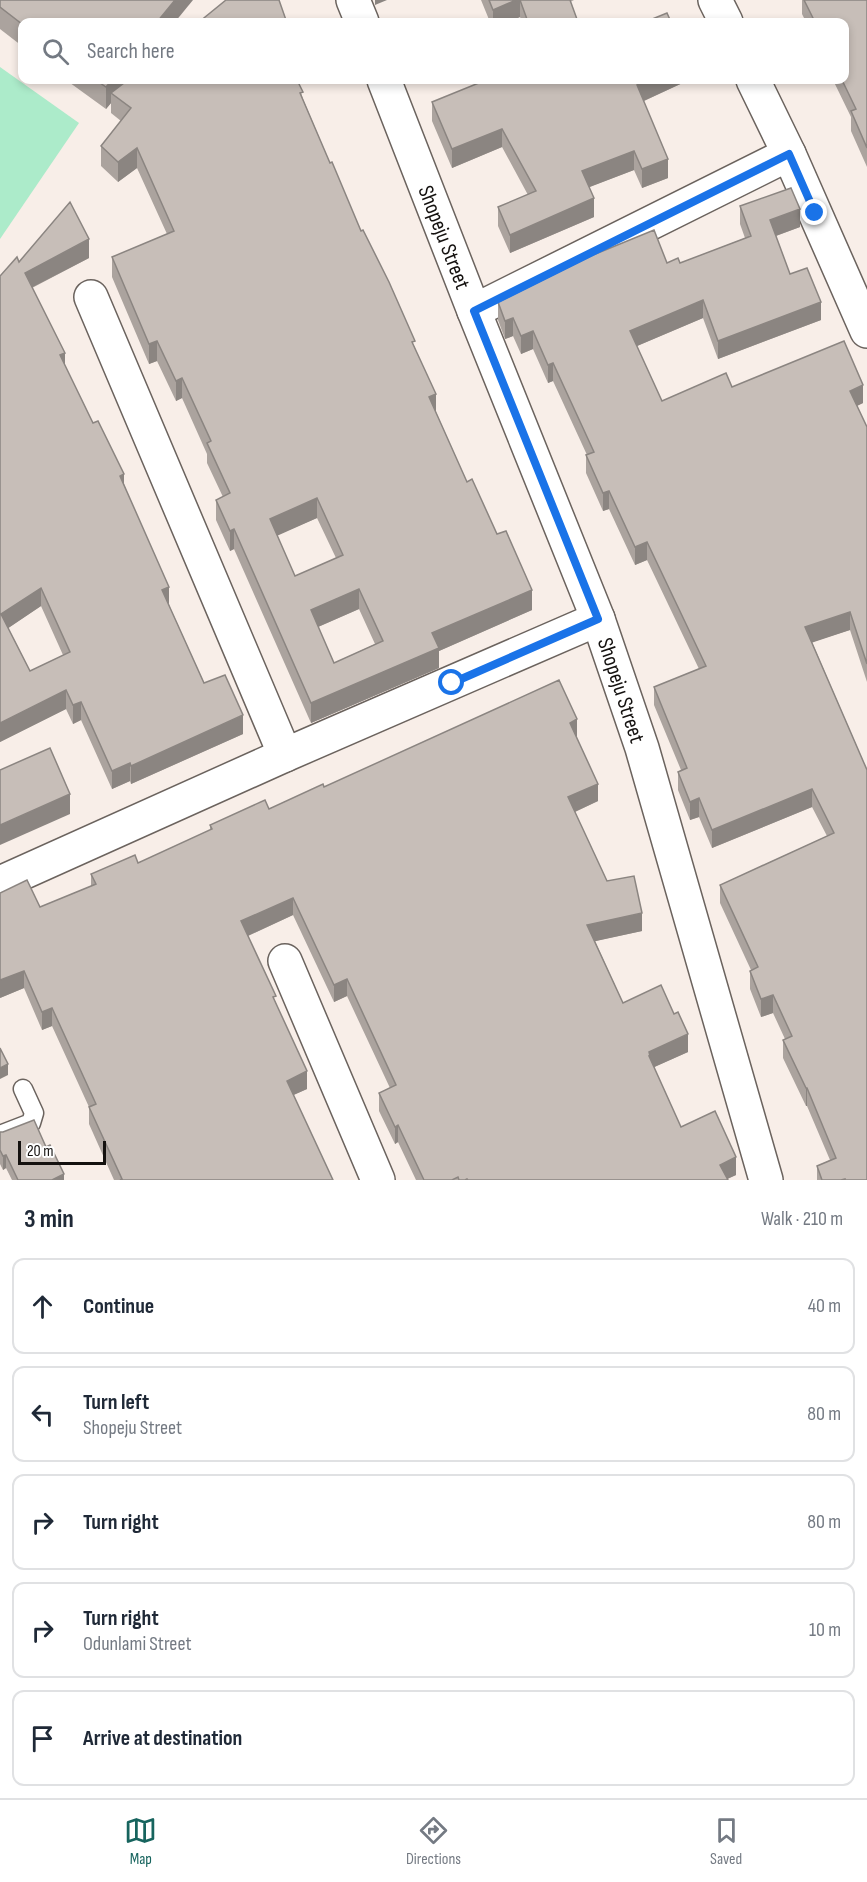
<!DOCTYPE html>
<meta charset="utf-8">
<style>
:root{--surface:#fff;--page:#f6f6f7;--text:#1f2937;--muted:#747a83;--line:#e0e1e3;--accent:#17645e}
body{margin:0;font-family:"Sofia Sans Condensed",sans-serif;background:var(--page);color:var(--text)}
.scale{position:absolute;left:18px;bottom:15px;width:88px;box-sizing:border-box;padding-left:6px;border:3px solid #14110f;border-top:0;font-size:16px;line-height:21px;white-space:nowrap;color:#14110f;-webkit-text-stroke:4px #fff;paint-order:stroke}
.stop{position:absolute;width:18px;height:18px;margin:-14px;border:4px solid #1a73e8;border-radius:50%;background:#fff}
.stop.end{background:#1a73e8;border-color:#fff;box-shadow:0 2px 6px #0008}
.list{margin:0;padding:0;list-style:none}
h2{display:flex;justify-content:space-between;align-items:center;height:78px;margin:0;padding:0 24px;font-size:26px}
h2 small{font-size:20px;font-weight:400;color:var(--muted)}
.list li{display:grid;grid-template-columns:39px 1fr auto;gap:18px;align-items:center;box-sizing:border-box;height:96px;margin:0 12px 12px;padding:0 12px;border:2px solid var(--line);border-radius:12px}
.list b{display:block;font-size:22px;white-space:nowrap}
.list p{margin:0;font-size:20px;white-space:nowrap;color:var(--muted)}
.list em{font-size:20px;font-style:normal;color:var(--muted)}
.icon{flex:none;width:33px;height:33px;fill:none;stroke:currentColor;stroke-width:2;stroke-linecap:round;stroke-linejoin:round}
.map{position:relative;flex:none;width:867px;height:1180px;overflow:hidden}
.search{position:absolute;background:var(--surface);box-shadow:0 3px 9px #0003;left:18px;right:18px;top:18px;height:66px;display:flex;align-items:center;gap:15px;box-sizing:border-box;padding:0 21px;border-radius:12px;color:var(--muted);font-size:22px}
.sheet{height:618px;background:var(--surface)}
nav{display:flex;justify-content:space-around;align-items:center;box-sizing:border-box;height:84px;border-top:2px solid var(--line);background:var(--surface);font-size:16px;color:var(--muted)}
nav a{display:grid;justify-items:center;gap:3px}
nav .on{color:var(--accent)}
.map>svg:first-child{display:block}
</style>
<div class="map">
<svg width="867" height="1180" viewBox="0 0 867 1180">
<rect width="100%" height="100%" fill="#f8eee8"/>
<polygon fill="#acebca" points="0,67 79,123 0,239"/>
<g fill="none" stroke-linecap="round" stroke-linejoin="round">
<defs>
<polyline id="service" points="0,1135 31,1123 34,1113 23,1089"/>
<g id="minor">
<polyline points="353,0 362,22"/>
<polyline points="715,0 726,22"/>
<polyline points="384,80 474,311 598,619 642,748 766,1180"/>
<polyline points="753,80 789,154 867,331"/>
<polyline points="91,297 285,755"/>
<polyline points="474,311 789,154"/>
<polyline points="0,883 285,755 598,619"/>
<polyline points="285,961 378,1180"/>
</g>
</defs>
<use href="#service" stroke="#6b635e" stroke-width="21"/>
<use href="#minor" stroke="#6b635e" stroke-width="36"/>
<use href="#service" stroke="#fff" stroke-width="18"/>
<use href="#minor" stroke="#fff" stroke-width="33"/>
</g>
<g fill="#aba39e" fill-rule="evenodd">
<polygon points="0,0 22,22 22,46 0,29"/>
<polygon points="481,0 574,0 570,2 578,22 522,22 520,17 508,22 490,22"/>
<polygon points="802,0 867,0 867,167 851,131 851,117 833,80 844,80 844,22 806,22 802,14"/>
<path d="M66,80H297L303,99L330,163L415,348L436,412L467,482L497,534L532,610L439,651V668L311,723L234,549L230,551L216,520V500L223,497L207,463V454L182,398L176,401L157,361L149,364L112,277V257L167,234L137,168L118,182L101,166V146L121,121L111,113V103L106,109ZM317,518L336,558L295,576L277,535ZM359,609L375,644L334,663L318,627Z"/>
<polygon points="689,80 644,101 668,178 642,188 634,170 589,187 594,217 510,253 498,226 498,207 528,195 502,147 452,168 432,121 432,102"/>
<polygon points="740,206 800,227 776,236 790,274 821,320 718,359 703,318 637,346 662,401 732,387 863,403 857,406 867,427 867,682 850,630 812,642 867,770 867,1180 817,1180 817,1166 830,1160 807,1106 806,1106 783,1058 783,1040 785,1039 773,1013 761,1017 750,989 750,971 751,970 720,903 720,885 827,836 812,807 712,848 699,817 690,820 678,790 678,772 681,770 654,705 654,687 699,669 647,560 635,565 609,509 603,511 586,473 586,455 587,455 553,381 548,383 533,349 521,354 513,336 505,339 498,320 498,302 667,263 680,263 745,238 740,224"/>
<path d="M89,258L32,288L65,366L93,423L124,484L169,605L204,683L243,734L131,784L130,781L112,789L81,720L73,724L66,709L0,742V276L19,262ZM41,606L63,655L30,671L8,628Z"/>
<polygon points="577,736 576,737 598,801 575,812 607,881 642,931 595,941 623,1003 688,1052 654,1067 681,1127 736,1175 727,1179 728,1180 416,1180 398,1142 395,1144 379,1111 379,1093 390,1088 347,996 334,1002 293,915 248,936 276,1003 307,1089 293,1095 333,1180 114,1180 89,1124 89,1107 52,1026 42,1030 24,988 0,998 40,907 91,886 91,874 138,863 210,830 210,825 269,809 324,787"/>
<polygon points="0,1132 46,1147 64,1180 12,1180 6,1168 3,1170 0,1164"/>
</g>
<g fill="#8b8581">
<polygon points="175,0 193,0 175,22 157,22"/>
<polygon points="375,0 387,0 375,5"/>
<polygon points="516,0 520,0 520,17 508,22 493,22 493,10"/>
<polygon points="112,80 130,80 111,93 111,103 106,109 106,87"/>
<polygon points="650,80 689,80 637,104 637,85"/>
<polygon points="502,129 502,147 452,168 452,149"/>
<polygon points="137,148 137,168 118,182 118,162"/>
<polygon points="634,151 634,170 582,190 582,171"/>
<polygon points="668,159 668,178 642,188 642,169"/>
<polygon points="594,198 594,217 510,253 510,235"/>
<polygon points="800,209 800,227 770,238 770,220"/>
<polygon points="89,239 89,258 25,291 25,273"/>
<polygon points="703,300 703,318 630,349 630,331"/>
<polygon points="821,302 821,320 718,359 718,341"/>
<polygon points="513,318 513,336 505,339 505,321"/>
<polygon points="533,331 533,349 521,354 521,336"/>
<polygon points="157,341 157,361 149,364 149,344"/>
<polygon points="65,353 65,371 60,355"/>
<polygon points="553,363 553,381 548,383 548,365"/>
<polygon points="182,378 182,398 176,401 176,381"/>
<polygon points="863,385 863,403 850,409 850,391"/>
<polygon points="436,394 436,414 429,397"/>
<polygon points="124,474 124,492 120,476"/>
<polygon points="609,491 609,509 603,511 603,493"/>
<polygon points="317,498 317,518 270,539 270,519"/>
<polygon points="234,529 234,549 230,551 230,531"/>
<polygon points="647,542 647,560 635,565 635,547"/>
<polygon points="169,587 169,605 162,590"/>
<polygon points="41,588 41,606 1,633 1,614"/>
<polygon points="359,589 359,609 311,630 311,610"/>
<polygon points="532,590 532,610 439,651 439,668 311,723 311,703 432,633"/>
<polygon points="850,612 850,630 805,645 805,627"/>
<polygon points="66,690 66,709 0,742 0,723"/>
<polygon points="81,702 81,720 73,724 73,705"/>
<polygon points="243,715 243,734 131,784 131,766"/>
<polygon points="577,719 577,736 570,740 570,723"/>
<polygon points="130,763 130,781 112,789 112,771"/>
<polygon points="598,784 598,801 568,815 568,797"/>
<polygon points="812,789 812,807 712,848 712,830"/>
<polygon points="70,794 70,814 0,845 0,825"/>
<polygon points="699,798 699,817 690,820 690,802"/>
<polygon points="293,898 293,915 241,939 241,921"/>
<polygon points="642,913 642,931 587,943 587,925"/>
<polygon points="24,971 24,988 0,998 0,980"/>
<polygon points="347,979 347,996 334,1002 334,985"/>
<polygon points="773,995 773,1013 761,1017 761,999"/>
<polygon points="52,1008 52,1026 42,1030 42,1012"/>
<polygon points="688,1034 688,1052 650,1069 649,1052"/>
<polygon points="8,1064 8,1075 0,1079 0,1068"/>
<polygon points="307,1071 307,1089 287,1098 287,1081"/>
<rect x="806" y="1088" width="1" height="18"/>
<polygon points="398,1125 398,1142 395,1144 395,1127"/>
<polygon points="6,1155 6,1168 3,1170 3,1156"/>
<polygon points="736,1157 736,1175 725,1180 720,1165"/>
<polygon points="64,1174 64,1180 52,1180"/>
</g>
<g fill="#c7beb8" stroke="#8b8581" stroke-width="1.5" fill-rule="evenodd">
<polygon points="0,0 175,0 157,22 22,22 22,24 0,7"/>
<polygon points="226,0 279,0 286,20 282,22 199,22"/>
<polygon points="489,0 516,0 493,10"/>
<polygon points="520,0 570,0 578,22 528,22"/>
<polygon points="804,0 867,0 867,148 851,111 856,109 842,80 844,80 844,22 815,22"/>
<polygon points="667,13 671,22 645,22"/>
<polygon points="96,80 112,80 106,87"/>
<path d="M128,80H297L303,92L300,93L330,163L332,162L361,231L363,230L389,282L415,341L412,342L436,394L429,397L467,482L472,479L497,534L506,531L532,590L432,633L439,648L311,703L234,529L230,531L216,500L230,493L207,443L211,441L182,378L176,381L157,341L149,344L112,257L174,231L137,148L118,162L101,146L131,108L111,93ZM317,498L343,555L295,576L270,519ZM359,589L383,641L334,663L311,610Z"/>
<polygon points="486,80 650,80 637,85 668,159 642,169 634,151 582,171 594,198 510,235 498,207 536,191 502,129 452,149 432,102"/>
<polygon points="791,188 800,209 770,220 790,274 807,268 821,302 718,341 703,300 630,331 662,401 726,373 732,387 844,341 863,385 850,391 867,427 867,664 850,612 805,627 867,770 867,1180 845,1180 845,1179 841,1180 822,1180 817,1166 836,1158 807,1088 806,1088 783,1040 792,1036 773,995 761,999 750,971 758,967 720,885 834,833 812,789 712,830 699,798 690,802 678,772 687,768 654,687 706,666 647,542 635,547 609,491 603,493 586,455 594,452 553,363 548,365 533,331 521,336 513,318 505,321 498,302 593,255 654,230 667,263 678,258 680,263 751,236 740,206"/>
<path d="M70,202L89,239L25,273L65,353L60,355L93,423L98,421L124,474L120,476L169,587L162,590L204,683L225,675L243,715L131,766L130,763L112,771L81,702L73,705L66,690L0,723V276L17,257L19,262ZM41,588L70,652L30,671L1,614Z"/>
<polygon points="559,680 577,719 570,723 598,784 568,797 607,881 634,876 642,913 587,925 623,1003 661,985 674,1014 678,1012 688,1034 649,1052 650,1056 649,1056 681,1127 715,1111 736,1157 720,1165 728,1180 468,1180 467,1179 465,1180 459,1180 458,1177 452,1180 424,1180 398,1125 395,1127 379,1093 396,1085 347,979 334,985 293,898 241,921 276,996 273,997 307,1071 287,1081 333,1180 120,1180 122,1179 89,1107 96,1104 52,1008 42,1012 24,971 0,980 0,893 27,880 40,907 96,884 91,874 135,855 138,863 212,829 210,825 265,800 269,809 323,784 324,787"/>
<polygon points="50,748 70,794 0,825 0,770"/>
<polygon points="0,1048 8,1064 0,1068"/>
<polygon points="34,1120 46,1147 50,1145 64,1174 52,1180 18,1180 6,1155 3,1156 0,1150 0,1132 3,1132"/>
</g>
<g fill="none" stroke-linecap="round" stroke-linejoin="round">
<polyline stroke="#1a73e8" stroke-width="8" points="452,683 598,619 474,311 789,154 815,213"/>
</g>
<g text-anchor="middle" stroke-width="4.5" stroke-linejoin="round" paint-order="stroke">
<g font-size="22" fill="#14110f" stroke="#fff">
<text transform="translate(445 237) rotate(69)" y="8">Shopeju Street</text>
<text transform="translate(622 690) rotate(72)" y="8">Shopeju Street</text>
</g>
</g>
</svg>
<div class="scale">20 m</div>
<div class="stop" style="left:452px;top:683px"></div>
<div class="stop end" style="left:815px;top:213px"></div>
<div class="search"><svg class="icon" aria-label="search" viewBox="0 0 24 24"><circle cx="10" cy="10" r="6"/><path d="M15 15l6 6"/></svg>Search here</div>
</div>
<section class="sheet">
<h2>3 min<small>Walk · 210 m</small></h2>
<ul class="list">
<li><svg class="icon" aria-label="ahead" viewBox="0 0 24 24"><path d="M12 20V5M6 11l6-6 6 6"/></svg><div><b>Continue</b></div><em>40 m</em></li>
<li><svg class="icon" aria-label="left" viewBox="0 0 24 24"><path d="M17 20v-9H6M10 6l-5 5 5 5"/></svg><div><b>Turn left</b><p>Shopeju Street</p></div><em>80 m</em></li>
<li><svg class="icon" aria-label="right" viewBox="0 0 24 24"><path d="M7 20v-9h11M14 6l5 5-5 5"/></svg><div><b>Turn right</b></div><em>80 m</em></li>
<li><svg class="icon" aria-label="right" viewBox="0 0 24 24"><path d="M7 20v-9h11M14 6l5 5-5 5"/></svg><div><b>Turn right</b><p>Odunlami Street</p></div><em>10 m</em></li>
<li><svg class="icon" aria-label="arrive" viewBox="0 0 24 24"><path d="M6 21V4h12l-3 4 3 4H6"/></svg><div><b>Arrive at destination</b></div></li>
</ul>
</section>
<nav>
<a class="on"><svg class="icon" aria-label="map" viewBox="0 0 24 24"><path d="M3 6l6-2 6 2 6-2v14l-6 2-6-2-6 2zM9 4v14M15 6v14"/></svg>Map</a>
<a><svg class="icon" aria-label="directions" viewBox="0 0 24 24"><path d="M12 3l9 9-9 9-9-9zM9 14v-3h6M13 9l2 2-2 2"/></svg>Directions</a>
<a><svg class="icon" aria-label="saved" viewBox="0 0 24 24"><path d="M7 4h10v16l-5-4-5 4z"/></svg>Saved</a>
</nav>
